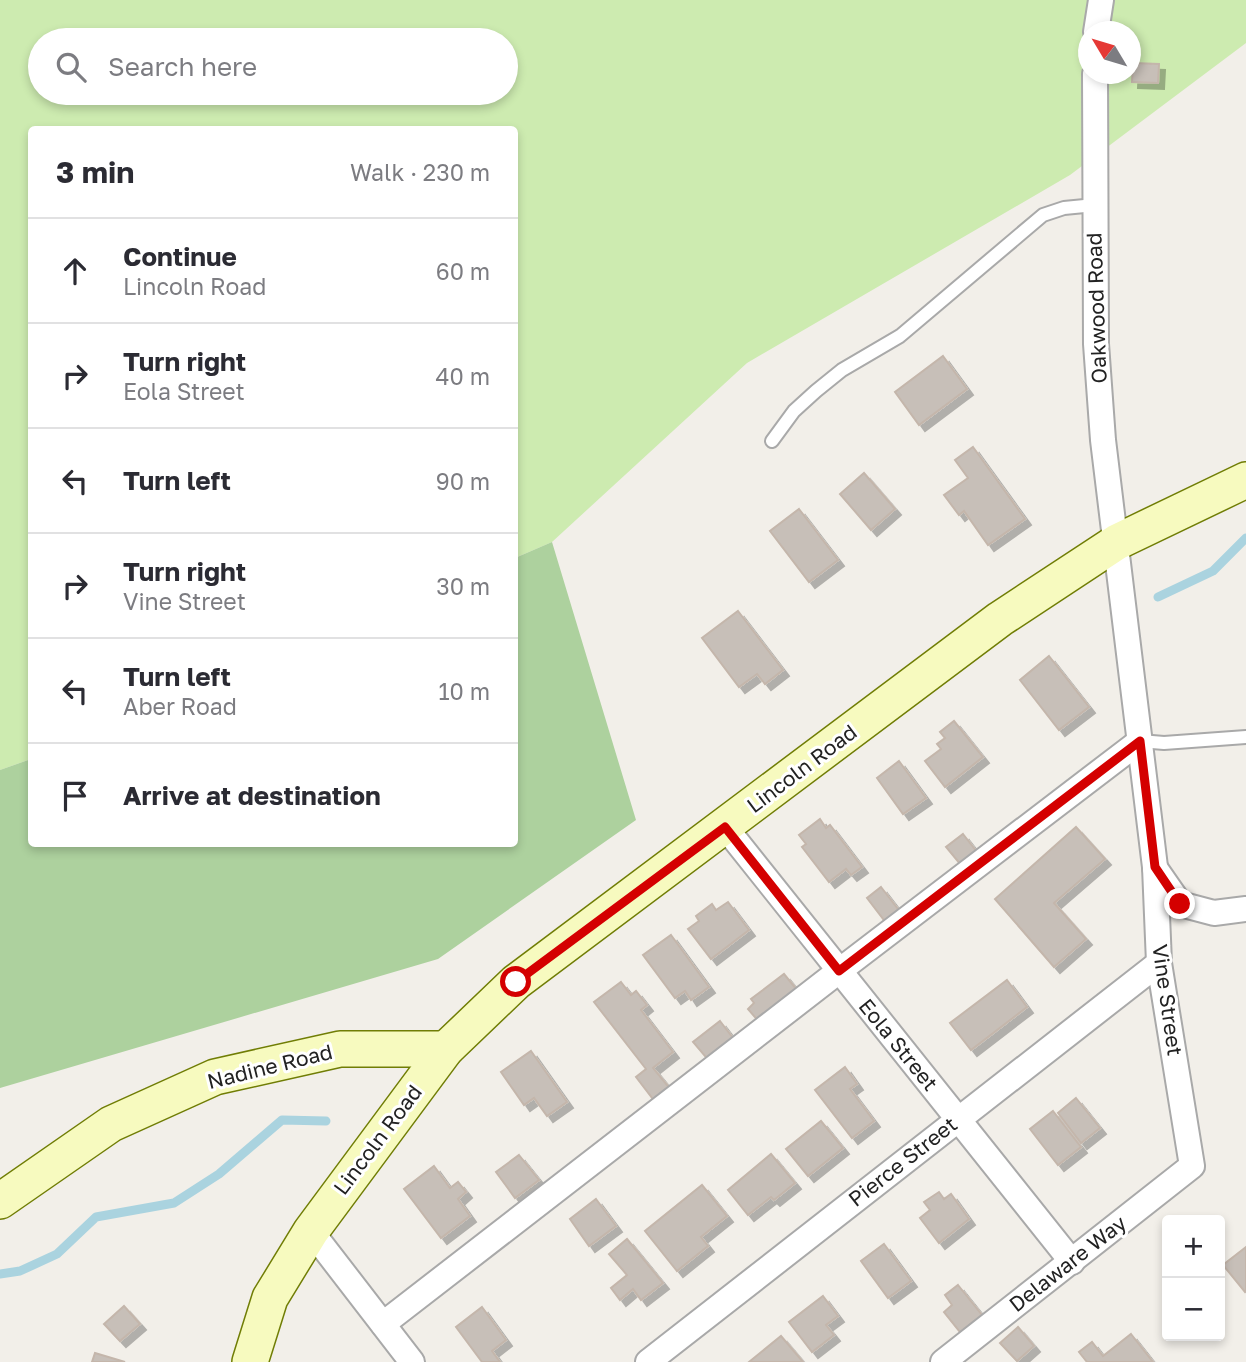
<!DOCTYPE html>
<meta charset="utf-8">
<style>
:root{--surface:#fff;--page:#f7f7f7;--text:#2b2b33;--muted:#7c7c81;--line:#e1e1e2}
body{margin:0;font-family:"Golos Text",sans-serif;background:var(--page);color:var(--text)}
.controls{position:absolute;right:21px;bottom:21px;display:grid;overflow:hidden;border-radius:7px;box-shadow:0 4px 10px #0003}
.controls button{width:63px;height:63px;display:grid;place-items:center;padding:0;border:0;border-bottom:2px solid var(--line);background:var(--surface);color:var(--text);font:35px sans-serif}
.compass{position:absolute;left:1078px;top:21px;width:63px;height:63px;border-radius:50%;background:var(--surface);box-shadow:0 4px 10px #0003;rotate:308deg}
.stop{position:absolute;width:21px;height:21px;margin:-16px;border:5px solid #d40000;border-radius:50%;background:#fff}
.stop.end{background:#d40000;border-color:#fff;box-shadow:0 2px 7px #0008}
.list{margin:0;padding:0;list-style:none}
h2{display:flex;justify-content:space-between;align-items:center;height:91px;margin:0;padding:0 28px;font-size:30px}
h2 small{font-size:23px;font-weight:400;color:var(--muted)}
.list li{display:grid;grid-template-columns:46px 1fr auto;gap:21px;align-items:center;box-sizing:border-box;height:105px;padding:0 28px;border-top:2px solid var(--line)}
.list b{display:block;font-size:26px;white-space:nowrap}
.list p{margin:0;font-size:23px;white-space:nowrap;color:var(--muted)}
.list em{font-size:23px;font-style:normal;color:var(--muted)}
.icon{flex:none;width:38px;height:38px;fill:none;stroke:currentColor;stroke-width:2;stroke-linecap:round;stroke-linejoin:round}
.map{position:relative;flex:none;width:1246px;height:1362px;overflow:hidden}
.search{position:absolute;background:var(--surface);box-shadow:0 4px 10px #0003;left:28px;top:28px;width:490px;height:77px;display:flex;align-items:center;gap:18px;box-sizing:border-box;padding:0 24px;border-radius:38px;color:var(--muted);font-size:26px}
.panel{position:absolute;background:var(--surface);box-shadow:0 4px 10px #0003;left:28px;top:126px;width:490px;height:721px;border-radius:7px}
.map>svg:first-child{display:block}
</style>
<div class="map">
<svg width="1246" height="1362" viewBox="0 0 1246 1362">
<defs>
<filter id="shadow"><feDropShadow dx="6" dy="6" stdDeviation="0" flood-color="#0004"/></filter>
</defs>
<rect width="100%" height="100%" fill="#f2efe9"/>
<path fill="#cdebb0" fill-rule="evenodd" d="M0,0H1246V43L1070,175L747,363L552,542L515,558L514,130H32L31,759L0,770ZM1088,32H1130V74H1088ZM40,40H506V93H40Z"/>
<polygon fill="#add19e" points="552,542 636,820 438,959 0,1088 0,770 31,759 32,844 514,844 515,558"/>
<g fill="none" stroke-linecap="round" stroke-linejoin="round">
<g stroke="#aad3df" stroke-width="9">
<polyline points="1158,597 1213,571 1246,538"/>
<polyline points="0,1274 20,1271 57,1254 96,1217 174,1203 219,1174 282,1120 326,1121"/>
</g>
</g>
<g fill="#c7bfb8" stroke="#c4b6ab" stroke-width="2" filter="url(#shadow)">
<polygon points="1133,63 1159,64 1158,83 1132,82"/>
<polygon points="943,356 967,389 919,425 895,392"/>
<polygon points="973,447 1025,519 988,545 964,511 959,515 944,495 968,478 955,460"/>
<polygon points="864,473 895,509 871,530 840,494"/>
<polygon points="799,509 838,560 809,582 770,531"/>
<polygon points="738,611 783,670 765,684 757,674 739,687 702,638"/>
<polygon points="1049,656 1089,707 1059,730 1020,680"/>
<polygon points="954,721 983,757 945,787 925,761 941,749 937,744 945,738 940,732"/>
<polygon points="899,761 926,798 903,814 877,778"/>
<polygon points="820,819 826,828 830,825 862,867 851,875 846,869 829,882 802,847 806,844 799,835"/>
<polygon points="1076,827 1105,859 1054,903 1086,939 1054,967 995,899"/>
<polygon points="963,834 977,852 961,865 946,847"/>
<polygon points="881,887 901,913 887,924 867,898"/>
<polygon points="728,902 749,930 711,959 688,929 699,921 696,916 712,904 716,910"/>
<polygon points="671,935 709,987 691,1000 685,991 675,998 643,955"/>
<polygon points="784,974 802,996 760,1023 748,1009 754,1003 751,999"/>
<polygon points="1007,980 1027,1007 971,1050 950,1023"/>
<polygon points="621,982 631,995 636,991 647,1005 641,1010 673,1052 653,1068 672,1091 656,1103 636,1077 646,1069 594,1002"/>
<polygon points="720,1021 736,1042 710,1062 693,1042"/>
<polygon points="531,1051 567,1102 547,1116 534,1098 524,1105 501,1072"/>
<polygon points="845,1067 857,1084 850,1089 874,1121 852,1138 815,1090"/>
<polygon points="1076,1098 1100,1128 1081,1143 1058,1113"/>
<polygon points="1053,1111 1081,1147 1058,1165 1030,1129"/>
<polygon points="821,1121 843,1148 808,1176 786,1149"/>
<polygon points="771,1154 795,1183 774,1200 771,1197 748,1215 728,1190"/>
<polygon points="519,1155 539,1180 515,1198 496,1172"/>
<polygon points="434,1166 450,1188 458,1182 466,1192 458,1199 470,1216 441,1238 404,1189"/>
<polygon points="702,1185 727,1216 701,1237 708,1246 677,1271 645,1231"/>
<polygon points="939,1192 944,1199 951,1194 969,1219 939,1243 920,1218 930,1210 924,1202"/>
<polygon points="596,1199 616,1226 589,1246 570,1219"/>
<polygon points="627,1239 663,1283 641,1300 633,1289 620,1300 611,1288 627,1275 609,1254"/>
<polygon points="884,1244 911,1281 888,1298 861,1261"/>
<polygon points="1246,1247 1246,1291 1245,1292 1223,1265"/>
<polygon points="958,1285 982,1315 960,1332 944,1312 952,1305 945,1295"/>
<polygon points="823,1296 838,1316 826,1325 834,1335 812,1352 789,1322"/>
<polygon points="124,1306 140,1324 120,1341 104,1324"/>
<polygon points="482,1307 506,1340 492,1351 500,1362 482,1362 456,1327"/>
<polygon points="1018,1327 1034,1346 1017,1361 1000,1343"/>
<polygon points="1131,1334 1153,1362 1087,1362 1079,1352 1092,1342 1103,1356"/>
<polygon points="781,1336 803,1362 749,1362"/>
<polygon points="95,1353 125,1362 92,1362"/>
</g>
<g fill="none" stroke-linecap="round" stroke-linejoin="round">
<defs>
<g id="lane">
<polyline points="772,441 794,411 816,391 842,370 900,336 1043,215 1064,208 1095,205"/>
<polyline points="1140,741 1164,743 1246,737"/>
</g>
<g id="street">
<polyline points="1096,32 1101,0"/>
<polyline points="725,827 1072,1262"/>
<polyline points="1155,868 1180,904 1214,913 1246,909"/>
<polyline points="311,1231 412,1362"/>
<polyline points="383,1324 839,971 1140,741"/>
<polyline points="648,1362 1159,963"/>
<polyline points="943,1362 1192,1166 1159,963 1155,867 1103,440 1096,344 1095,74"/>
</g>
<g id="secondary">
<polyline points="0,1201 111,1124 215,1077 340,1049 446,1049"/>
<polyline points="250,1362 270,1298 311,1231 446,1049 516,982 1000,619 1117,542 1246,480"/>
</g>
</defs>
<use href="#lane" stroke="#a9a9a9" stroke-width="16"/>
<use href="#street" stroke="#a9a9a9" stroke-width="28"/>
<use href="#secondary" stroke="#707d05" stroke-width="38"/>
<use href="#lane" stroke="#fff" stroke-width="12"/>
<use href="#street" stroke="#fff" stroke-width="24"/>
<use href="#secondary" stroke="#f7fabf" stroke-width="35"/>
</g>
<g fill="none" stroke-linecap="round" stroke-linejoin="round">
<polyline stroke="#d40000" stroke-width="9" points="516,982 725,827 839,971 1140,741 1155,867 1180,904"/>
</g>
<g text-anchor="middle" stroke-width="6" stroke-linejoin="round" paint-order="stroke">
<g font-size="21" fill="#222" stroke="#fff">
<text transform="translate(1097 308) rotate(-92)" y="7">Oakwood Road</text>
<text transform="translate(802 769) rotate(-37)" y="7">Lincoln Road</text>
<text transform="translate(1167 1000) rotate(82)" y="7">Vine Street</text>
<text transform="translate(898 1045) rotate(51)" y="7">Eola Street</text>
<text transform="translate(270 1067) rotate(-14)" y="7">Nadine Road</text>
<text transform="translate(378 1140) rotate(-53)" y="7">Lincoln Road</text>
<text transform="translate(903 1162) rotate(-38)" y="7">Pierce Street</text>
<text transform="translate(1068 1264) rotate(-38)" y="7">Delaware Way</text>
</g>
</g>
</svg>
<div class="controls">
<button>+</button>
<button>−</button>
</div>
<svg class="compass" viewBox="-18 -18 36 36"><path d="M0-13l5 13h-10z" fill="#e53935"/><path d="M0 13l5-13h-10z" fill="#7c7c81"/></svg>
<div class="stop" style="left:516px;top:982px"></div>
<div class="stop end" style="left:1180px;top:904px"></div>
<div class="search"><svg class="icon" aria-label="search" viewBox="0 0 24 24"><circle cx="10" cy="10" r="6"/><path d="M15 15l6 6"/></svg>Search here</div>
<section class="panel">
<h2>3 min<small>Walk · 230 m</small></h2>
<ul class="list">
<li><svg class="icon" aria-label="ahead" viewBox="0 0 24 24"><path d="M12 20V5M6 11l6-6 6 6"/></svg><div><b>Continue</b><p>Lincoln Road</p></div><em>60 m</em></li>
<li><svg class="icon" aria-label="right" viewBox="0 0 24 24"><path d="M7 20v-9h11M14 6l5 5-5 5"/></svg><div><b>Turn right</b><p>Eola Street</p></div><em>40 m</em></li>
<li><svg class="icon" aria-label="left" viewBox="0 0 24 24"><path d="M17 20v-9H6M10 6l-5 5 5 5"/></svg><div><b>Turn left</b></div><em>90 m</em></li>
<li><svg class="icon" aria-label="right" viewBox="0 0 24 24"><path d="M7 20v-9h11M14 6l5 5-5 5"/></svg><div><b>Turn right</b><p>Vine Street</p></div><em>30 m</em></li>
<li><svg class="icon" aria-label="left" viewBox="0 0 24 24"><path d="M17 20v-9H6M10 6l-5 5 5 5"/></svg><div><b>Turn left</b><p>Aber Road</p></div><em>10 m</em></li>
<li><svg class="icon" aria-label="arrive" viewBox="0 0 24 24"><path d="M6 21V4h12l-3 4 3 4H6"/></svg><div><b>Arrive at destination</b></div></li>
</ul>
</section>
</div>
